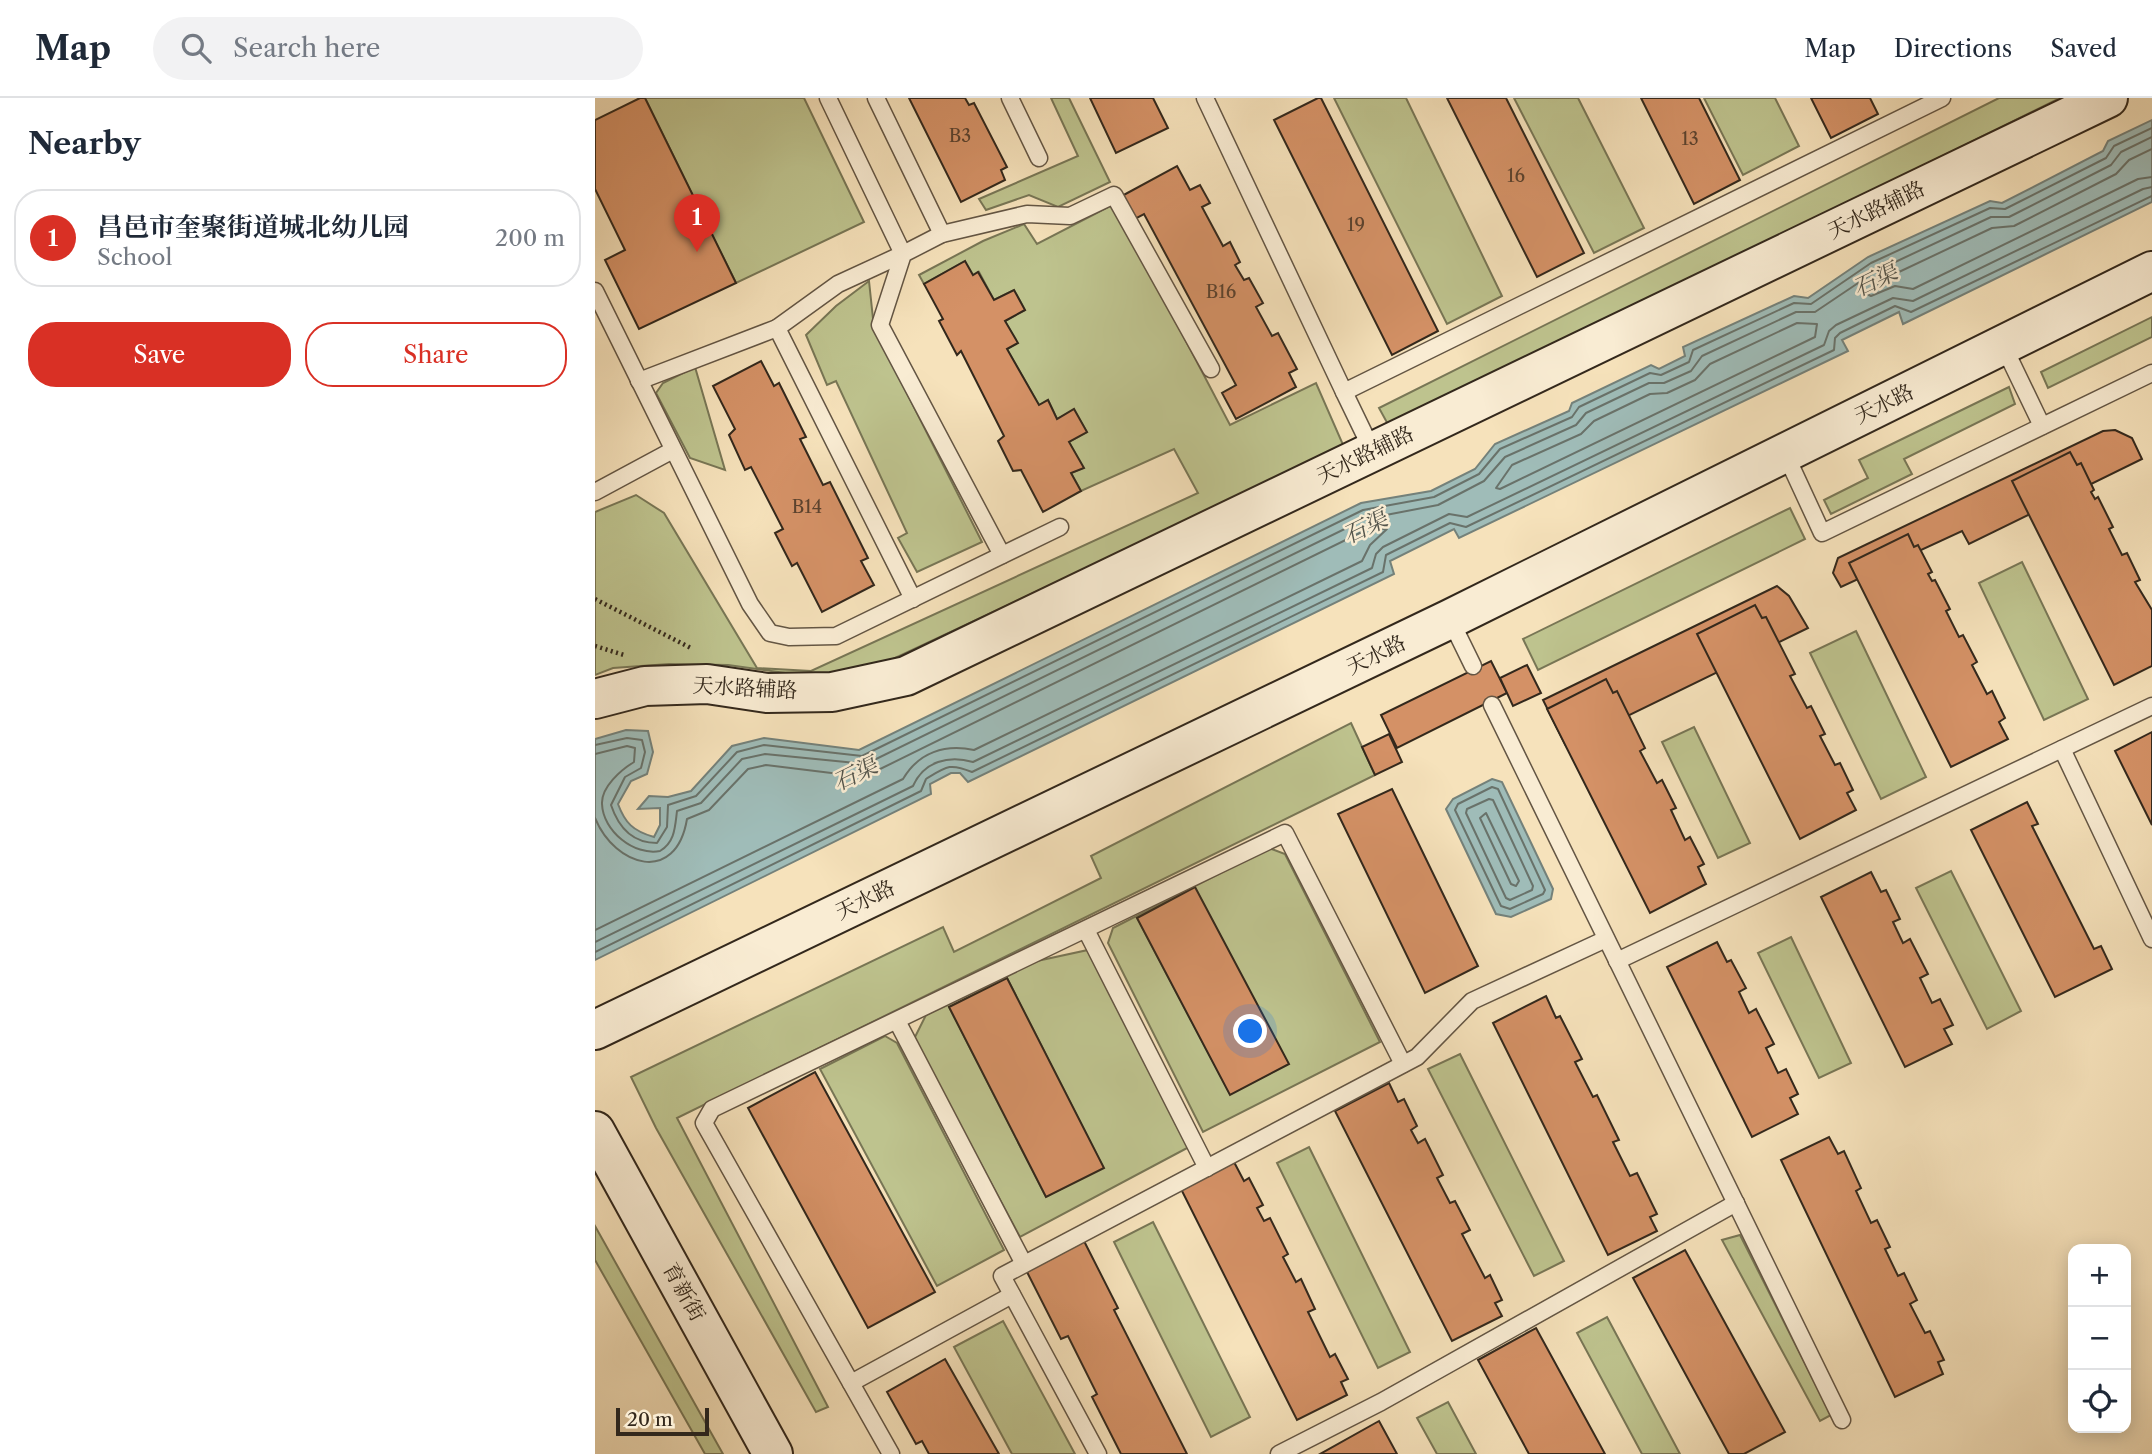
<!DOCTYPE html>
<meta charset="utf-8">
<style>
:root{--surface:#fff;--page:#f2f2f3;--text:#1f2937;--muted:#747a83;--line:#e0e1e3;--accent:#d93025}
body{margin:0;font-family:"Libre Caslon Text","Noto Serif SC",serif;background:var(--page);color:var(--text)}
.controls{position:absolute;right:21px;bottom:21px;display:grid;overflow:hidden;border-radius:14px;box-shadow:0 4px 18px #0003}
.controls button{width:63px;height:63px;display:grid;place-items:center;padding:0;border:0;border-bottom:2px solid var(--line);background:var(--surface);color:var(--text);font:35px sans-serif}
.scale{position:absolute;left:21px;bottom:18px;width:93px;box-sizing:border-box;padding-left:7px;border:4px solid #33281c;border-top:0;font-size:19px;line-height:24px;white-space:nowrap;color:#33281c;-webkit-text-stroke:5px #f9ecd3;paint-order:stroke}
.you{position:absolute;left:656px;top:934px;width:24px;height:24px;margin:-18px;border:5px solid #fff;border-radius:50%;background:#1a73e8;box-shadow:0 0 0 10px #1a73e833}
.badge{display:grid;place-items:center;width:46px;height:46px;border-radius:50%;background:var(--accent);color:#fff;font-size:23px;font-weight:700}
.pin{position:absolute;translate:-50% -58px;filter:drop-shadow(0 2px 4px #0008)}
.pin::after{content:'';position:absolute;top:37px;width:24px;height:21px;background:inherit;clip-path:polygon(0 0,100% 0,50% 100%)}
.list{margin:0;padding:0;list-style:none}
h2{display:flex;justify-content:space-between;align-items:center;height:91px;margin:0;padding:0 28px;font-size:30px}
h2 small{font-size:23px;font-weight:400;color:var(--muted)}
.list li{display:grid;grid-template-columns:46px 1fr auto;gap:21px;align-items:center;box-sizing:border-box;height:98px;margin:0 14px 14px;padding:0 14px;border:2px solid var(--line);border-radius:28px}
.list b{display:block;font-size:26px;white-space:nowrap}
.list p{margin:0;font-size:23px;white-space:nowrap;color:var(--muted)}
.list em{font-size:23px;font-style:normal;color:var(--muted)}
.actions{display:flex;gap:14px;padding:21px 28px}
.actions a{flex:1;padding:16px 0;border:2px solid var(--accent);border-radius:28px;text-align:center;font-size:24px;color:var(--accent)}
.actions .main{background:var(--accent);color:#fff}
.icon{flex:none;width:38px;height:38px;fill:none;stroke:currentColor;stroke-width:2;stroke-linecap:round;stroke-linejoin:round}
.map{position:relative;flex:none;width:1557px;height:1356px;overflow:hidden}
header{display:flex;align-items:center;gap:42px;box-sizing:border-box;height:98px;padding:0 35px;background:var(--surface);border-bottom:2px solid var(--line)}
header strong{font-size:33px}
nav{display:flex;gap:38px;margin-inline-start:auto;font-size:24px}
.search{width:490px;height:63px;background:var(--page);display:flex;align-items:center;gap:18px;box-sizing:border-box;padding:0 24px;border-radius:38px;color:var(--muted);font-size:26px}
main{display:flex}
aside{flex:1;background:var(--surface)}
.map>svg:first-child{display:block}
</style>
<header>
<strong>Map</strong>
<div class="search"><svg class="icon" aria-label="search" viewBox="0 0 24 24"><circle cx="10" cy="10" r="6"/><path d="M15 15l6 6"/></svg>Search here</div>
<nav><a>Map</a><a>Directions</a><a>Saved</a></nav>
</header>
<main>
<aside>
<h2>Nearby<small></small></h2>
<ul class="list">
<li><span class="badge">1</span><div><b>昌邑市奎聚街道城北幼儿园</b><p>School</p></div><em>200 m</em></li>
</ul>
<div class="actions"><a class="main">Save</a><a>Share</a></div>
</aside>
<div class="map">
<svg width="1557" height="1356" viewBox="0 0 1557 1356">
<rect width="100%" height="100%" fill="#f6e2bb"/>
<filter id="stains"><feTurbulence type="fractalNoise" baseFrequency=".00286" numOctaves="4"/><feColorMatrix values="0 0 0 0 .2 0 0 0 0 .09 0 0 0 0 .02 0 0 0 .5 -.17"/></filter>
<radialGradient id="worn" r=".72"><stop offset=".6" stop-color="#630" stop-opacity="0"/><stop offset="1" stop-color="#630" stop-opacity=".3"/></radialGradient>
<g fill="#bec38e" stroke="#787655" stroke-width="2" fill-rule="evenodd">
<polygon points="50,0 209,0 269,124 141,185"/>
<polygon points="456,0 474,0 515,84 463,109 434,97 391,112 384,101 483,58"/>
<polygon points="739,0 811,0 907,198 852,226"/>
<polygon points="919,0 983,0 1049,130 999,155"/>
<polygon points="1109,0 1180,0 1204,48 1148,77"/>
<polygon points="1404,0 1465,0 795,330 784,310"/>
<polygon points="519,106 635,327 721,285 749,349 298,561 234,581 133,567 74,566 18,570 0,577 0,414 41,397 69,415 162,570 216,573 603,395 579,351 486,393 476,375 488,370 474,344 492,334 479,312 462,321 453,302 444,307 412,251 422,245 410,223 430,212 419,192 399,202 384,174 375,181 370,163 329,186 324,177 388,143 429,126 442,146"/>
<polygon points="274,183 279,230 387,444 322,474 303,440 312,435 241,283 232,287 211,237 241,208"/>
<polygon points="1557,219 1557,239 1453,290 1446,274"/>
<polygon points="100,269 130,372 95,360 61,295 68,285"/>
<polygon points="1414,289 1420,306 1309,361 1317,376 1236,416 1229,402 1273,380 1264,362"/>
<polygon points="1195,410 1210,441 943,572 928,541"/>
<polygon points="1427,464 1493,601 1449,622 1384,485"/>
<polygon points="1261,533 1331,679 1286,701 1215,555"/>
<polygon points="756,625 780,677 82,1020 233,1309 221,1314 61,1030 36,979 348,829 359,854 506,780 496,758"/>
<polygon points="1099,629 1155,745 1123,760 1067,644"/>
<path d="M674,750L690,756L785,944L608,1034L513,845L518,830ZM600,790L693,966L635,996L542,820Z"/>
<polygon points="1356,773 1426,913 1392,931 1321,790"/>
<polygon points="1196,839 1256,965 1224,980 1163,855"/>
<path d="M493,852L594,1049L425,1139L319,941L331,917L442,863ZM412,880L508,1069L451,1099L354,909Z"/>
<polygon points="290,938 302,945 409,1152 342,1188 225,971"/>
<polygon points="865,956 969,1163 939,1178 833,971"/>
<polygon points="714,1049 815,1254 783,1270 682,1065"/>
<polygon points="558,1124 655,1319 616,1339 519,1144"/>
<polygon points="0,1128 128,1356 110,1356 0,1162"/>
<polygon points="1145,1137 1236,1317 1225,1323 1127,1142"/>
<polygon points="1012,1219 1085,1356 1047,1356 982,1235"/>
<polygon points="408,1223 480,1356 417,1356 359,1249"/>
<polygon points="853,1304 881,1356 842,1356 822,1320"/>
</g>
<g fill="#9fbcb8" stroke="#74817a" stroke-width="2">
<path d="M1557,22V104L1308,226L1304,214L1247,242L1253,253L864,440L859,431L795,463L799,476L373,684L365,675H356L335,686L336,696L0,862V641L31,632L53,633L58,654L52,676L36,683L23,706C30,725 38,733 59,739L65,727V710L43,711L54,698L73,699L96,693L137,648L169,640L264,652L766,405L836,393L880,371L900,346L974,313L977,305L1056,267L1064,271L1090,258L1088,249L1199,198L1213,200L1273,159L1395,103L1407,105L1508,53L1513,43Z"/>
<polygon points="897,681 907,684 958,791 956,801 916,819 901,816 851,711 858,701"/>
</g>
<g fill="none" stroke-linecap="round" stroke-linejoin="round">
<g stroke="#69726a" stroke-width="2">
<polyline points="1557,51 1534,62 1521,76 1419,128 1397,130 1287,182 1272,196 1276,198 1300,188 1318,191 1543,81 1557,79"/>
<polygon points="1202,225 1222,226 1220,239 905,391 901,390 917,367 986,336 999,323 1055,296 1072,295 1100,282 1115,266"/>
<path d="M0,647L32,640L47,642L50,654L46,670L30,679L16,707C23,728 37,745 62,745L72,729L73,707L101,698L142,654L169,647L267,658L768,412L839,399L884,376L905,351L977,319L984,309L1055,275L1066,277L1094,264L1098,252L1199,205L1216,206L1276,165L1395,110L1410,111L1511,60L1519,48L1557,30"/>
<path d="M0,656L32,648L40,650L39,664C26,672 6,689 7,706C8,733 39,758 65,753C80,744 80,729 82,713L106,705L147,661L170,656L271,666L770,421L843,407L889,383L910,359L981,327L991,315L1054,285H1069L1096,273L1107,258L1201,214H1220L1281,173L1396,119H1414L1516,67L1526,54L1557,39"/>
<polygon points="897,689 903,691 950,792 948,796 915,811 906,808 860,712 863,706"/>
<polygon points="894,701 898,702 938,788 937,792 915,802 911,800 871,715 872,711"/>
<polygon points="891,715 924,783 921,788 916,786 885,720"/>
<path d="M0,720C20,769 81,787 92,721L114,712L153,671L171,667L261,678L275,676L773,431H792L775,447L767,463L379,652C350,646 324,654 308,681L0,832"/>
<path d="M0,844L318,688C329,663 354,657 378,664L777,470L781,456L788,449L854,416L872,419L1229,247L1234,233L1241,227L1298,200L1318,203L1548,91L1557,89"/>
<path d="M0,854L326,693L331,681C352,668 355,665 377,674L788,474L791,457L855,425L871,429L1239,252L1240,240L1245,235L1300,208L1316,214L1557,98"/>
</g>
</g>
<g fill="#d49166" stroke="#33281c" stroke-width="2">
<polygon points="45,0 50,0 141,185 44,231 10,162 30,152 0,91 0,22"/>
<polygon points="314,0 370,0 374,7 379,5 412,69 406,72 410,82 366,104"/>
<polygon points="495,0 558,0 573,30 521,55"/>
<polygon points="723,0 726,0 843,233 797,257 679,22"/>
<polygon points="852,0 911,0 989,155 942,179"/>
<polygon points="1046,0 1104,0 1145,82 1099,106"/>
<polygon points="1216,0 1275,0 1283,16 1236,40"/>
<polygon points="582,68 595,92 605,87 615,105 607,109 628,148 635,144 645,164 640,167 649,182 654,180 668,205 661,209 677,238 683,235 702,271 694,275 701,289 641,321 627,295 641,287 549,116 538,122 525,99"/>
<polygon points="370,163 378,177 383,174 399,202 419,192 430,212 410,223 423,245 412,251 444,307 453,302 462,321 479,311 492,334 474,344 489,370 476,375 486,393 448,414 426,372 418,373 403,343 409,338 366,253 362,257 344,223 348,221 329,186"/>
<polygon points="166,263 179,288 184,285 211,339 205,341 228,387 235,384 273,460 266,463 279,487 227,514 202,465 197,468 180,435 188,431 156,369 150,372 134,337 140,331 118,288"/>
<polygon points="1520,332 1537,340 1547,361 1374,446 1367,433 1246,489 1238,475 1243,460 1508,333"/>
<polygon points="1475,354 1482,367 1486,365 1499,392 1496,394 1500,401 1503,399 1518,429 1514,431 1527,457 1532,455 1545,482 1540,484 1557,512 1557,568 1519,587 1417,383"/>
<polygon points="1313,436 1319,449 1323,447 1337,474 1333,476 1337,483 1340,482 1355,511 1351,513 1364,539 1368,537 1382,564 1377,567 1392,596 1397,593 1410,620 1404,624 1413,641 1356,669 1254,465"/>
<polygon points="1182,488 1194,498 1213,530 971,648 948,602"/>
<polygon points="1160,507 1167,520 1171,519 1200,576 1195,578 1212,610 1216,608 1230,636 1225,638 1240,667 1245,665 1258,692 1252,695 1261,712 1205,741 1102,536"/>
<polygon points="896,563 912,595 802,650 786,617"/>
<polygon points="932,567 946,595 918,608 905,580"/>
<polygon points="1011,581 1018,595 1022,593 1050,650 1045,653 1062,685 1067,682 1081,710 1076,712 1090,742 1095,739 1109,766 1103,769 1111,786 1055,815 952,611"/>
<polygon points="1557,634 1557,727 1520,653"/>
<polygon points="794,636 807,664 780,677 767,649"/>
<polygon points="797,691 883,868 830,895 743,716"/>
<polygon points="1432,704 1443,726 1437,728 1499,851 1506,848 1517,871 1460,899 1376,732"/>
<polygon points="1276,774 1286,794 1291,792 1305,821 1298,824 1308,845 1315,841 1333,876 1325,880 1337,905 1345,901 1358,927 1349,931 1357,946 1310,969 1226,799"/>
<polygon points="600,789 694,966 635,997 542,820"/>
<polygon points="1122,844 1132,864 1136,862 1151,890 1144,894 1154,915 1161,911 1179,946 1171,950 1183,975 1191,971 1203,996 1195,1000 1203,1016 1157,1039 1072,869"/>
<polygon points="412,880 509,1070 451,1099 354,909"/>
<polygon points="951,898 961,920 965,918 987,961 980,964 998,999 1002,997 1024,1042 1018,1044 1035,1078 1042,1075 1062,1116 1055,1119 1062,1133 1013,1157 898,925"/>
<polygon points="220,974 340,1194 273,1230 153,1010"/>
<polygon points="794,985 803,1004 809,1001 822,1028 816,1032 823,1045 830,1041 848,1077 842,1080 855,1105 860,1103 875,1132 867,1136 890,1180 895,1177 907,1202 900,1205 907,1218 857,1243 740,1013"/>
<polygon points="1234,1039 1243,1056 1249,1053 1266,1090 1261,1093 1276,1125 1282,1122 1295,1149 1290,1151 1303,1178 1309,1175 1322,1202 1315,1206 1330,1235 1335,1233 1349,1262 1343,1264 1348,1276 1300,1299 1186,1062"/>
<polygon points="639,1064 649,1083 654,1080 668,1107 662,1110 669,1123 675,1120 693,1156 688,1159 701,1184 706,1181 720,1211 713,1214 735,1259 740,1256 753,1281 746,1284 752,1297 702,1322 586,1091"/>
<polygon points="489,1143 523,1210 519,1212 592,1356 526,1356 497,1299 502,1296 473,1238 466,1241 431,1172"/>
<polygon points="1090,1152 1190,1334 1149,1356 1134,1356 1038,1180"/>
<polygon points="941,1230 1010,1356 934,1356 883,1262"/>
<polygon points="350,1261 404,1356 334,1356 327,1343 321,1346 292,1294"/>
<polygon points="784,1323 802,1356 725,1356"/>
</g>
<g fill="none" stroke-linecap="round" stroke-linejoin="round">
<defs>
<g id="lane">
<polyline points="233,0 308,156 243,186 182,230 318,501"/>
<polyline points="281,0 347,136"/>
<polyline points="415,0 444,60"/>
<polyline points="610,0 749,294 1347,0"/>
<polyline points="0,193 155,506 175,535 194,539 241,538 465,429"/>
<polyline points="1408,247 1447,328"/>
<polyline points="44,283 182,230"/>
<polyline points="749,294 778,354"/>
<polyline points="1190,355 1227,435 1557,275"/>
<polyline points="0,394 78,352"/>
<polyline points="407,457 285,227 308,156 347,136 432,116 475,118 519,97 616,271"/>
<polyline points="855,521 878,568"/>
<polyline points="897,607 1247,1322"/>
<polyline points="1467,651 1557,841"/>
<polyline points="491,832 612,1070"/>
<polyline points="1022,863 1557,608"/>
<polyline points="302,923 429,1166"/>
<polyline points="256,1285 417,1197"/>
<polyline points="296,1356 109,1025 117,1011 690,735 808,966"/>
<polyline points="503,1356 407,1178 822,959 877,903 1011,841"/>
<polyline points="684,1356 786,1304 1141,1105"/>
</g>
<g id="secondary">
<polyline points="0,601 50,588 112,586 172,595 237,594 311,578 1513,0"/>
<polyline points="0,932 855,521 1557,173"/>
<polyline points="0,1033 178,1356"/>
</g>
</defs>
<use href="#lane" stroke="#645644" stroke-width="19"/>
<use href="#secondary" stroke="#33281c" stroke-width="42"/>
<g stroke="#33281c" stroke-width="4.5" stroke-dasharray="2 3.5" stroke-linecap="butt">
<polyline points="0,501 96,550"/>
<polyline points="0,548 29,557"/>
</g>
<use href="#lane" stroke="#f9ecd3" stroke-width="16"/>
<use href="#secondary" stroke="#f9ecd3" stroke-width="38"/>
</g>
<g text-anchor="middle" stroke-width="5" stroke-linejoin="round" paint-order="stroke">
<g font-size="18" fill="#5b422e">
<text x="365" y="44">B3</text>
<text x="1095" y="47">13</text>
<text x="921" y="84">16</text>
<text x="761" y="133">19</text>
<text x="626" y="200">B16</text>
<text x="212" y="415">B14</text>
</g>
<g font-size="21" fill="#33281c" stroke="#f9ecd3">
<text transform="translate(1281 112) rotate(-26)" y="7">天水路辅路</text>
<text transform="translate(1289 306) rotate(-26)" y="7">天水路</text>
<text transform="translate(770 357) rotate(-26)" y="7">天水路辅路</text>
<text transform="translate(781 557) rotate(-26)" y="7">天水路</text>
<text transform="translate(150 590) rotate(3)" y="7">天水路辅路</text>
<text transform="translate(270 802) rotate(-26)" y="7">天水路</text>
<text transform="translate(89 1194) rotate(61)" y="7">育新街</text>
</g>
<g font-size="23" font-style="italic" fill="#53544b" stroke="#f9ecd3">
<text transform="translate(1280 182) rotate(-26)" y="8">石渠</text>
<text transform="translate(770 429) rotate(-26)" y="8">石渠</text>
<text transform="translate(260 676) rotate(-26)" y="8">石渠</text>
</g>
</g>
<rect width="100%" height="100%" filter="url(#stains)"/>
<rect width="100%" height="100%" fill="url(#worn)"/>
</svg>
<div class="controls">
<button>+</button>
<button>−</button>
<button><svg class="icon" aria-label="locate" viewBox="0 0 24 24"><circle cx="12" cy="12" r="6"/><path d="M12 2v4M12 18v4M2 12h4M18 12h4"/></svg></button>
</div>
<div class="scale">20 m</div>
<div class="you"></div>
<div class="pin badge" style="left:102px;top:154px">1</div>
</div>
</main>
